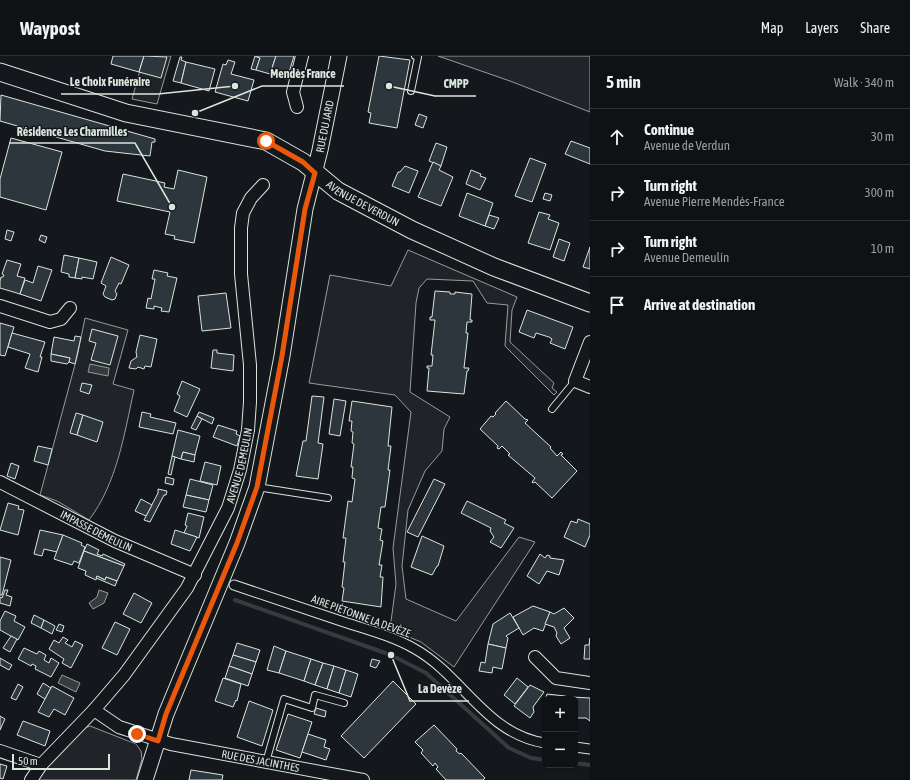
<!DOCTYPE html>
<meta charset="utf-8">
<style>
:root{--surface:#0f1215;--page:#1d2022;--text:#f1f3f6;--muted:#9b9ea0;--line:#2f3234}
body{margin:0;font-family:"Asap Condensed",sans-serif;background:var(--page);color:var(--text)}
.controls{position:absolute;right:12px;bottom:12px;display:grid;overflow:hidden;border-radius:6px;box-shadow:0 1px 3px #0004}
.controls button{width:36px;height:36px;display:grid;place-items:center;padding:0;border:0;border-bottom:1px solid var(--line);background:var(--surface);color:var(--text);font:20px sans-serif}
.scale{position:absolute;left:12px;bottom:10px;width:98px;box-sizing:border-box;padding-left:4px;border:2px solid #d8e6dc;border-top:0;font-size:11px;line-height:14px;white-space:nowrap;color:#d8e6dc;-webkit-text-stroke:3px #14181c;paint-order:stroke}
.stop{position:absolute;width:12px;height:12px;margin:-9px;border:3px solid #ea580c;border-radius:50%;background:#fff}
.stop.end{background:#ea580c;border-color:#fff;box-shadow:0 1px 4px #0008}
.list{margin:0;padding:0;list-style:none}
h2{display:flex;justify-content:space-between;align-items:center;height:52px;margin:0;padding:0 16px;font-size:17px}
h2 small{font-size:13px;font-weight:400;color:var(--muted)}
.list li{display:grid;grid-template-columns:26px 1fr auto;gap:12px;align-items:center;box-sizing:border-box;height:56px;padding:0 16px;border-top:1px solid var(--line)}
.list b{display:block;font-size:15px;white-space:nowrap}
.list p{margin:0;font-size:13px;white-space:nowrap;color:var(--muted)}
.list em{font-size:13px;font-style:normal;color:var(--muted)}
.icon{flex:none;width:22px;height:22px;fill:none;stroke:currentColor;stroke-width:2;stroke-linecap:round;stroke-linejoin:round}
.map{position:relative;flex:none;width:590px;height:724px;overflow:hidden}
header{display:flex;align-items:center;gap:24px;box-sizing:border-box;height:56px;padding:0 20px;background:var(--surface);border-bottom:1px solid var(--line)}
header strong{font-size:19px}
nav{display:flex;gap:22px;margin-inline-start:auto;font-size:14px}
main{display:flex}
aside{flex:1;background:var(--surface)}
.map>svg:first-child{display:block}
</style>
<header>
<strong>Waypost</strong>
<nav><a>Map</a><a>Layers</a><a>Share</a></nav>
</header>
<main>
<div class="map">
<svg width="590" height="724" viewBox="0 0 590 724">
<rect width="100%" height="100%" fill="#14181c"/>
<g fill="#202428" stroke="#939e99">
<polygon points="144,0 171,0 157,48 132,43"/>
<polygon points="438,0 590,0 590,56 510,25"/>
<polygon points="408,194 517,241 512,254 510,286 554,327 552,332 557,336 554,339 505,290 508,249 487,247 473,225 427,223 419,232 416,247 410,336 450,361 444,373 442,395 425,415 408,454 402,510 406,543 456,565 519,481 535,486 454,611 421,586 390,573 396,528 393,492 411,356 395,339 309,327 330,219 391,230"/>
<path d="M85,262L128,274L113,328L134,334C124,379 117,427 89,464L57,445L40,439L77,301Z"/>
<polygon points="90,670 136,688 141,695 142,703 136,724 38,724 45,713 85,672"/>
</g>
<g fill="#363b3e" stroke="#939e99">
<polygon points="90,308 109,312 108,320 88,316"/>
<polygon points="99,534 108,537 104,547 93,553 89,547 97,541"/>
<polygon points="62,619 80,627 76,636 58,627"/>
</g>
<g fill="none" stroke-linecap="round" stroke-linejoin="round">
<g stroke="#363b3e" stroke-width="4">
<polyline points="235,544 391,599 426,617 509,692 531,702 545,704"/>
<polyline points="575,707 590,709"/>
</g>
</g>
<g fill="#2c363c" stroke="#d8e6dc">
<polygon points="113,0 144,0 139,16 111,8"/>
<polygon points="144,0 167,1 161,22 139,16"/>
<polygon points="255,0 260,2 256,14 251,13"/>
<polygon points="255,0 276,0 270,18 256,14 260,2"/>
<polygon points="276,0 294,0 287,23 270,18"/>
<polygon points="379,0 410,4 397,72 369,67 371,57 368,56"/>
<polygon points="180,1 182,1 181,4 186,6 181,27 173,25"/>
<polygon points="228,4 235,6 231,18 254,24 248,45 215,36 223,8 226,9"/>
<polygon points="186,6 215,13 209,35 181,27"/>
<polygon points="1,39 155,83 155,86 152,86 150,100 105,95 0,65"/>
<polygon points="419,58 427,61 423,72 415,69"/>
<polygon points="11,82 62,96 46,154 0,141 0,123"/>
<polygon points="571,85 590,92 590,108 565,98"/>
<polygon points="436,87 447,91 441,110 429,105"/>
<polygon points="530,102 546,108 532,146 515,140"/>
<polygon points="433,106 441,110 439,114 453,121 441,150 418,141"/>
<polygon points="405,110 418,115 409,137 392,130 398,116 400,116"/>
<polygon points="178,114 207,121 194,187 174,183 175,180 165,178 170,156 117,145 123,118 165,127 164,131 174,133"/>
<polygon points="471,114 481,118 480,120 486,122 480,134 466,128"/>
<polygon points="467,137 493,147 485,170 459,160"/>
<polygon points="545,137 552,139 550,145 543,143"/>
<polygon points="539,156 550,159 548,163 559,167 550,194 528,187"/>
<polygon points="489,159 499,162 494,173 485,170"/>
<polygon points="7,174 14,176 11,185 5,183"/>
<polygon points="41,179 47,181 45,187 39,184"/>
<polygon points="559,183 570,187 564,205 553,201"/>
<polygon points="590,191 590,213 583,211"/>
<polygon points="64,199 79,202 75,222 69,221 69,218 61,216"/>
<polygon points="111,201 129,209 121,228 119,227 115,235 117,238 115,243 112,244 105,241 103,238 106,230 101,227"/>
<polygon points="79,202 97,206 93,223 82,221 82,223 75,222"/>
<polygon points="7,204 21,208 17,220 25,222 20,238 0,232 0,225 1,221 3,221 4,219 2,218"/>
<polygon points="38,210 52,214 41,245 20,238 25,224 33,227"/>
<polygon points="154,214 168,217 167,220 177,222 169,256 161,255 162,252 154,250 154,253 146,252 148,242 151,243 155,223 152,223"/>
<polygon points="435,235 450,236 450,238 455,238 455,236 472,238 470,264 472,264 472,266 467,266 466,277 468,277 464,312 469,312 468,315 467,315 464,338 427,335 429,312 427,312 427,310 432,310 433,299 431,299 435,264 430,264 430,261 432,261"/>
<polygon points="226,237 231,272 202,275 198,240"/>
<polygon points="527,254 573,271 565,293 550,287 552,283 549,281 536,277 534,282 519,276"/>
<polygon points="0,267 14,271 5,300 0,299"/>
<polygon points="92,273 118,280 110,309 91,304 96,287 89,285"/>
<polygon points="12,277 45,286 40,301 42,301 38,316 25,312 30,298 8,291"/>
<polygon points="140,279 157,283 151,311 145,310 144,313 138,311 136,313 129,312 131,305 137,301 136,296"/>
<polygon points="75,280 81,281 75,308 69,306 70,302 51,298 54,281 74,285"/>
<polygon points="213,294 217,294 217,297 234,299 233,315 211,312"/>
<polygon points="51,298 70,302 69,306 67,308 51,305"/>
<polygon points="182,325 200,333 187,361 174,355 180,340 177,338"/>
<polygon points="82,327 92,329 89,338 80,335"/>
<polygon points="312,340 324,341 318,387 323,388 318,423 296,420 303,385 306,385"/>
<polygon points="334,343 346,345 340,380 329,378"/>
<polygon points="352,345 392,351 388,390 391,390 388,414 390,414 385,451 381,451 378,472 382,473 380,484 383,485 379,509 382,509 380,521 383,521 381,551 342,545 344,532 342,531 345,506 343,506 346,482 343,482 348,445 352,446 355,423 352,422 353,411 351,411 354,388 352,387 353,376 351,375 352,365 349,365"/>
<polygon points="506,345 525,363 528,364 525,367 551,391 550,392 557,400 561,396 563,398 561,399 577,415 552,442 535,426 533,427 532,426 535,422 508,399 510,398 502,390 499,393 497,392 498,390 480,373 491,360 493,361 496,358 495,357"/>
<polygon points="142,356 151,358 150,361 176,367 173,378 139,371"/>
<polygon points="199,356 214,362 212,368 197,360"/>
<polygon points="76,357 83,359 77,379 70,377"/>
<polygon points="83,359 103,366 97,386 77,379"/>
<polygon points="197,360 202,363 196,374 191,372"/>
<polygon points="218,369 237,375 236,378 240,380 237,390 213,381"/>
<polygon points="178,374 200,380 195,399 183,396 181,403 172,400"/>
<polygon points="38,390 52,393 48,409 34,405"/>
<polygon points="183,396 195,399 194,406 181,403"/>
<polygon points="172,400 175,401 171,419 168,418"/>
<polygon points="205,406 221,410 217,429 200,425"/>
<polygon points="11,407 19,410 15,423 7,420"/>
<polygon points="166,421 174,423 173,429 165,427"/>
<polygon points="190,423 213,429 209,444 186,439"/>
<polygon points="434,423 445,428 418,481 407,476"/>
<polygon points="158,433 167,435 166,439 164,439 150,466 144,464 158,437"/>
<polygon points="186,439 209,444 206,456 183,451"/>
<polygon points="141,443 152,449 146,460 135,455"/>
<polygon points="467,445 506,464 504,467 514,472 501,492 490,486 494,481 490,475 491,472 461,457"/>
<polygon points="8,447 19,450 18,453 24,454 18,479 0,474"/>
<polygon points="188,457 204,461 199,482 184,477 187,470 185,469"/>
<polygon points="578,463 590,468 590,479 585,491 564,481 571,465 577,467"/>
<polygon points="40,474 63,479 57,496 44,493 42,500 34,498"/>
<polygon points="175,474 197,481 190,495 171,488"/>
<polygon points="63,479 82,487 81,489 85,491 79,507 74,505 72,509 54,503"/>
<polygon points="422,480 444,490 438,510 437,510 432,519 411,511"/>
<polygon points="87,488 99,494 97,498 102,500 103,498 125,508 124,510 84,495"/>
<polygon points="84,495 124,510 117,525 106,521 105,524 97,520 96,524 85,519 86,515 78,512"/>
<polygon points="540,498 545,502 547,499 550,500 550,502 564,504 559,519 547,515 539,528 527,520"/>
<polygon points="0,501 11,504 2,539 0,539"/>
<polygon points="97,520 105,524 106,521 117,525 115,530 96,522"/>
<polygon points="5,534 8,534 6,539 12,541 10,550 0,547 0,541 2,542"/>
<polygon points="134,537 152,547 141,567 123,558"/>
<polygon points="533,550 550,556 543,575 534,572 523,579 513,561"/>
<polygon points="564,552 574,562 564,572 570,582 561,588 556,580 557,577 554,571 545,568 550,556 554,558"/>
<polygon points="5,555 16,560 14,565 25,571 18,584 0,574 0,565"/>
<polygon points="510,557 519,572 506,580 508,582 506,592 488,588 493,568"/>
<polygon points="34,559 44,564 41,572 31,567"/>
<polygon points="44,564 55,570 52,578 41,572"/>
<polygon points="115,566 130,573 117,599 102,592"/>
<polygon points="59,568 64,570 62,576 56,574"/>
<polygon points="11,580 17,583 10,596 3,592"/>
<polygon points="63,581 68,584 65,587 72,591 75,585 83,589 71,612 62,607 64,603 49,593 54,584 59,587"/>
<polygon points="590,582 590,603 584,603 585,589 589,589"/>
<polygon points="237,587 260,594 256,606 233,599"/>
<polygon points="488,588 506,592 502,613 493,611 492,617 479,615 481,606 485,607"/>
<polygon points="274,590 286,595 279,617 267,614"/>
<polygon points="24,592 37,598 39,595 46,599 44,604 49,607 51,602 59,607 51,621 35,613 36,610 32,608 31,610 18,603"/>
<polygon points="286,595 311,603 304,625 279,617"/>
<polygon points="233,599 256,606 252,618 229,610"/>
<polygon points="0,602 12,609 9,614 0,609"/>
<polygon points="311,603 323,607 315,629 304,625"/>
<polygon points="372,603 380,605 376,612 370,610"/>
<polygon points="323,607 334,610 327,633 315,629"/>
<polygon points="229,610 252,618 248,630 225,622"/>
<polygon points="334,610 346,614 339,637 327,633"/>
<polygon points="346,614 358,618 351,641 339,637"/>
<polygon points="223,622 241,628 237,645 236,644 233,651 215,645"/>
<polygon points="517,622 528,631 515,648 504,639"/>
<polygon points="393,625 416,648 364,702 341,680"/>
<polygon points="43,627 51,632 45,643 37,638"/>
<polygon points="18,628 23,631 16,644 11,642"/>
<polygon points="530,629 544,636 533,651 534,656 530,662 514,650"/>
<polygon points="52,630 74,642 65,659 54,653 49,661 38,656"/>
<polygon points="547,638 565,640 571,643 545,643"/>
<polygon points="572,641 590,642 590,665 586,662 575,662 575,643 571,643"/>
<polygon points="249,645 273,654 262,690 237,681"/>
<polygon points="316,652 326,655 325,661 314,658"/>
<polygon points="288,658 312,666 300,702 276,694"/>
<polygon points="0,660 5,663 0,674"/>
<polygon points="23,665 50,675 45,690 17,679"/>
<polygon points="434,669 457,693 456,695 460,698 461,697 485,722 483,724 446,724 436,713 438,711 435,707 433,710 421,697 423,694 415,686"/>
<polygon points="308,678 326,684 324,691 330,693 326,704 302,696"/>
<polygon points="0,708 7,710 3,723 0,722"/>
<polygon points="191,714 223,719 222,724 189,724"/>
</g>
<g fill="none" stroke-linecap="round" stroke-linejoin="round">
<defs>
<g id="service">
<polyline points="411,35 418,1 415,0"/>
<polyline points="552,353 575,325"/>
<polyline points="257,431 328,442"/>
<polyline points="266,706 284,643 312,652 315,639 344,647"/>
</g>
<g id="pedestrian">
<path d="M234,529C270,541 306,553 341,565C365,573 393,580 415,593C463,620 486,678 545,687"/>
<polyline points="575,691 590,693"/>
</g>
<g id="minor">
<polyline points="297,51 293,36 302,0"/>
<polyline points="0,250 50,266 61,263 70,252"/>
<polyline points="590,286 575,325 590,331"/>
<path id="s1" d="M0,426L115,485L195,519"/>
<polyline points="535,601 556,622 590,627"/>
<path id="s2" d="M94,654L119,671L171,688L363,724"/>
<polyline points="0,695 41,709"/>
<path id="s3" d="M31,724L41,709L94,654L124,619L187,532L228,452L240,414L248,374L250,346V309L241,218V172L243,157L251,142L263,129"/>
</g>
<g id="tertiary">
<path id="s4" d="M145,724L166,658L237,487L257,431L282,300L305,153L320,94L339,0"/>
</g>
<g id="secondary">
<path id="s5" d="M0,16L126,57L266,85L303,106L338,135L412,174L494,211L590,247"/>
</g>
</defs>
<use href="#service" stroke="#d8e6dc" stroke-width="8"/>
<use href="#pedestrian" stroke="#d8e6dc" stroke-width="11"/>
<use href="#minor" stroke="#d8e6dc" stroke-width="14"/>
<use href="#tertiary" stroke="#d8e6dc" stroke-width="17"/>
<use href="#secondary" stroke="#d8e6dc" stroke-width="19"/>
<use href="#service" stroke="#14181c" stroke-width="6"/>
<use href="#pedestrian" stroke="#14181c" stroke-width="9"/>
<use href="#minor" stroke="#14181c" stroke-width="12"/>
<use href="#tertiary" stroke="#14181c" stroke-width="15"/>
<use href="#secondary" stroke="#14181c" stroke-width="17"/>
</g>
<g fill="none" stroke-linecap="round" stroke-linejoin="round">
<polyline stroke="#ea580c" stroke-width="5" points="137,678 158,685 166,658 237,487 257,431 282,300 305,153 315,117 303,106 266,85"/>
</g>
<g text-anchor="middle" stroke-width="3" stroke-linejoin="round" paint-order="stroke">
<g font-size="11" fill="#d8e6dc" stroke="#14181c">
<text dy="4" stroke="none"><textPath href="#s4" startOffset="681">RUE DU JARD</textPath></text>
<text dy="4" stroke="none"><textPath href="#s5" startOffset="391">AVENUE DE VERDUN</textPath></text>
<text dy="4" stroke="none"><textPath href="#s3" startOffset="382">AVENUE DEMEULIN</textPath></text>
<text dy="4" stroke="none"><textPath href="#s1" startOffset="108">IMPASSE DEMEULIN</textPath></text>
<text transform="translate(361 560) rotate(20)" y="4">AIRE PIÉTONNE LA DEVÈZE</text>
<text dy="4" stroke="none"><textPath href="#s2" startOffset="176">RUE DES JACINTHES</textPath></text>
</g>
</g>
<path fill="none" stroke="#d8e6dc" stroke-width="1.5" d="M195 57L262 30H344M235 30L158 38H61M389 30L435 40H476M172 151L135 87H9M391 599L410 645H469"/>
<g fill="#d8e6dc" stroke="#14181c" stroke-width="1.5">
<circle cx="195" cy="57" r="4"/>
<circle cx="235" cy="30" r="4"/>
<circle cx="389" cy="30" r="4"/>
<circle cx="172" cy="151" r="4"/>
<circle cx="391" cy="599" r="4"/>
</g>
<g font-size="12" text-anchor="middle" font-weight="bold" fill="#d8e6dc" stroke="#14181c" stroke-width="3" stroke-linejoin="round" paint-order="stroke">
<text x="303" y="22">Mendès France</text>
<text x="110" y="30">Le Choix Funéraire</text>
<text x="456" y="32">CMPP</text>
<text x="72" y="80">Résidence Les Charmilles</text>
<text x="440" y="637">La Devèze</text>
</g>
</svg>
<div class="controls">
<button>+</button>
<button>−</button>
</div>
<div class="scale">50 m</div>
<div class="stop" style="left:266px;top:85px"></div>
<div class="stop end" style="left:137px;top:678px"></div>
</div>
<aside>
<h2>5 min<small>Walk · 340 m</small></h2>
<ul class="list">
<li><svg class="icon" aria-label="ahead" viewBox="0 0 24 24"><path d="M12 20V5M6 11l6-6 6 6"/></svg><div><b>Continue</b><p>Avenue de Verdun</p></div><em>30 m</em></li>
<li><svg class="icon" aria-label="right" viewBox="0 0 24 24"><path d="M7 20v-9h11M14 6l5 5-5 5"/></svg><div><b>Turn right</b><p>Avenue Pierre Mendès-France</p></div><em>300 m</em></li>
<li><svg class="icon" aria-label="right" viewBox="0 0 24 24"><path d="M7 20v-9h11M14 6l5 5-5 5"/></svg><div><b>Turn right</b><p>Avenue Demeulin</p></div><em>10 m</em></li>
<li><svg class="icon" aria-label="arrive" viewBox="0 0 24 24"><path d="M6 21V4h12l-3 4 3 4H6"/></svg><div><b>Arrive at destination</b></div></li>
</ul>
</aside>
</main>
